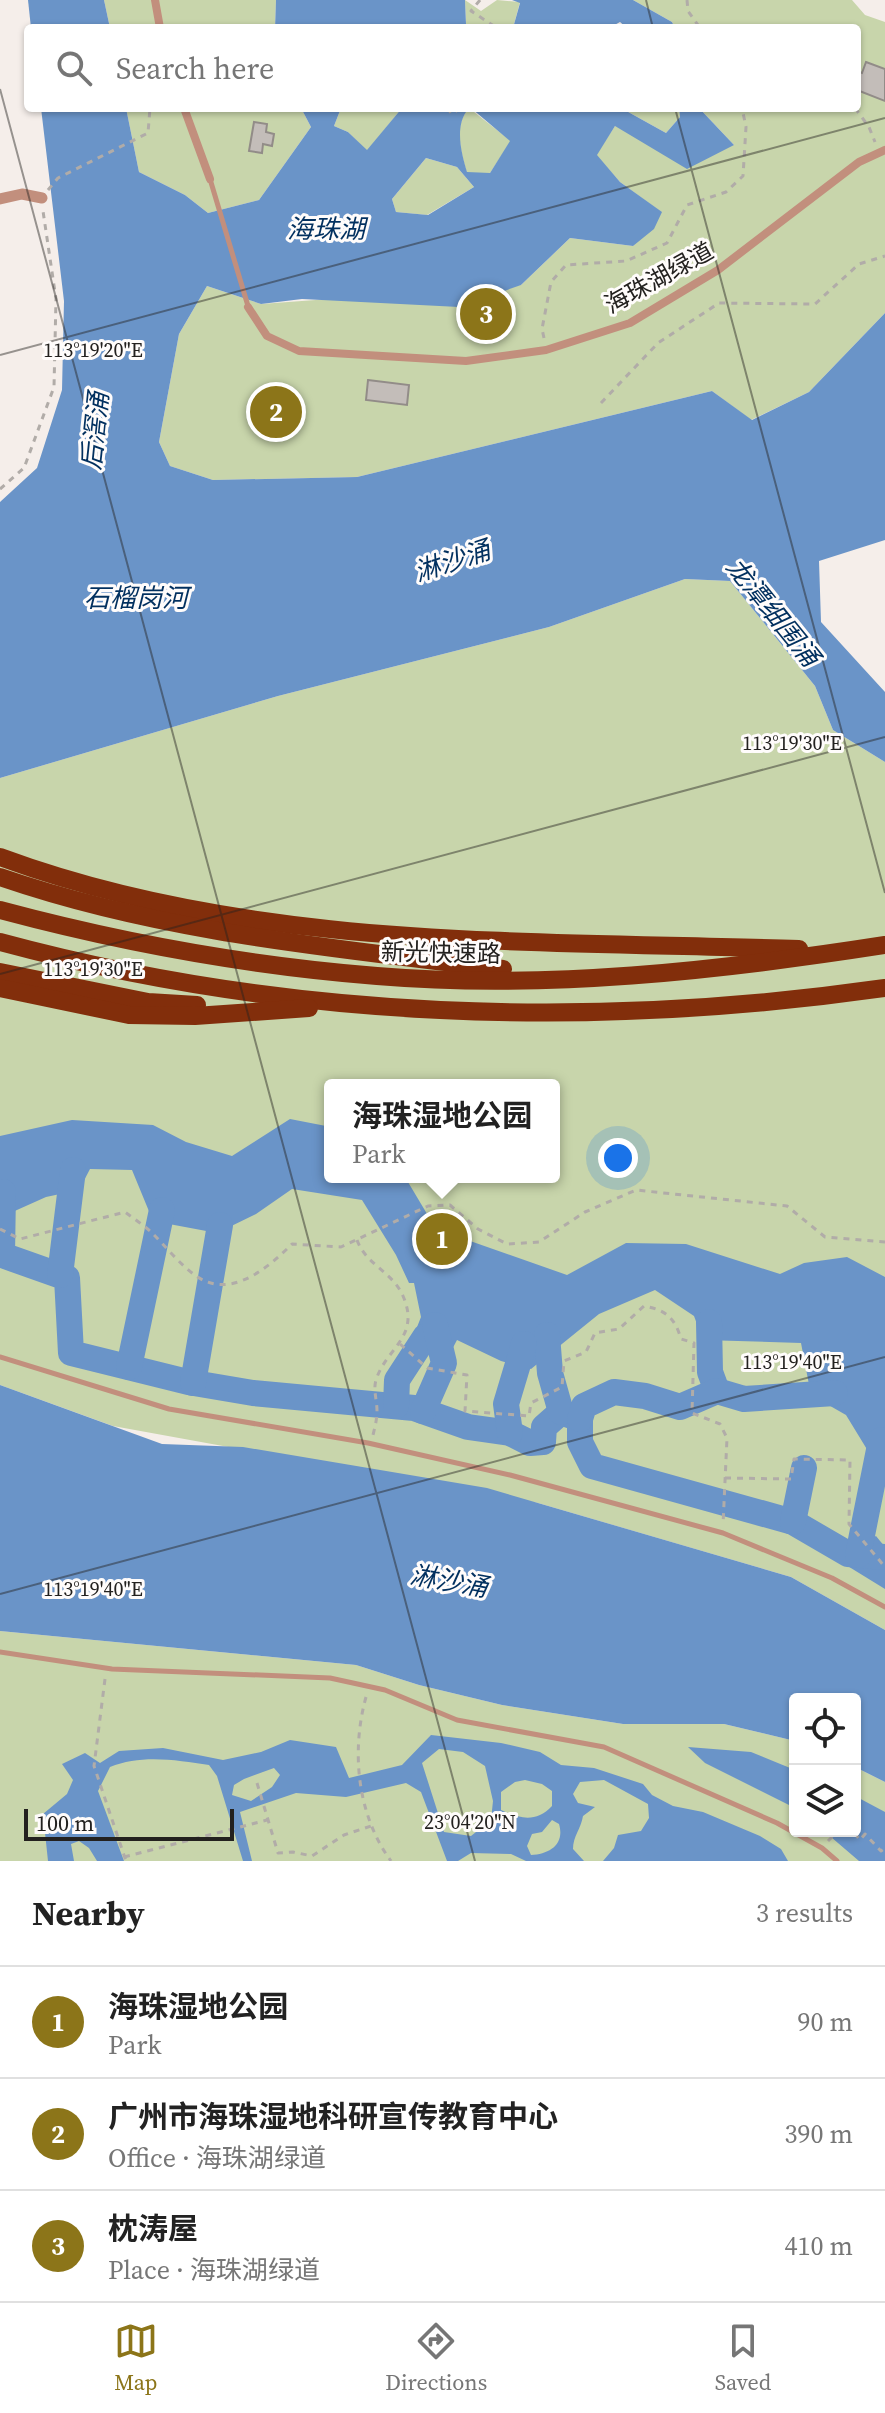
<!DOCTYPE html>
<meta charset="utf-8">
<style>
:root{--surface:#fff;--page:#f2f2f2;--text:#222;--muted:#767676;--line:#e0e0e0;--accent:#8c7519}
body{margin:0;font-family:"Source Serif 4","Noto Sans SC",serif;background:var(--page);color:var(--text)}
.controls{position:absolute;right:24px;bottom:24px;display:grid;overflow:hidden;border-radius:8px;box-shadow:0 2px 6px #0004}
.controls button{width:72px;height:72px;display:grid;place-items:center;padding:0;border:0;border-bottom:2px solid var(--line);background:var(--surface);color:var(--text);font:40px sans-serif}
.scale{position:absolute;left:24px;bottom:20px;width:210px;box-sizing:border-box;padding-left:8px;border:4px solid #23211f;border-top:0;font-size:22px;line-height:28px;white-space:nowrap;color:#23211f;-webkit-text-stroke:6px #fffcfb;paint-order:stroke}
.you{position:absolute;left:618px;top:1158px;width:28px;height:28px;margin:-20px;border:6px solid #fff;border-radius:50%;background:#1a73e8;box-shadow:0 0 0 12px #1a73e833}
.badge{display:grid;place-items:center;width:52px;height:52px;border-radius:50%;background:var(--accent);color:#fff;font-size:26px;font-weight:700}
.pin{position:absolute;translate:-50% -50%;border:4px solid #fff;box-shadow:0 2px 8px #0006}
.popup{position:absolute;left:324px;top:1079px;width:236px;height:104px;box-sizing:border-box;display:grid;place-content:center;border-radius:8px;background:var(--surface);filter:drop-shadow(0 2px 6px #0005);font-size:26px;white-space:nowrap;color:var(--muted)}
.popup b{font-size:30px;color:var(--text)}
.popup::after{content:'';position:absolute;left:50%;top:100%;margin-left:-16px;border:16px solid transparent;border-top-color:var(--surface)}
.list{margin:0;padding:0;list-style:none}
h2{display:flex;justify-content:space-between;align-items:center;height:104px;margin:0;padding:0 32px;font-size:34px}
h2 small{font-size:26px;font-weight:400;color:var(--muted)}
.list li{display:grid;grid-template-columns:52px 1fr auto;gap:24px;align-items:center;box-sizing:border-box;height:112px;padding:0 32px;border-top:2px solid var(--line)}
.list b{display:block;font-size:30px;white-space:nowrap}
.list p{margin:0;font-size:26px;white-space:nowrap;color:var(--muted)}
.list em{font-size:26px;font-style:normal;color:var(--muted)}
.icon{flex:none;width:44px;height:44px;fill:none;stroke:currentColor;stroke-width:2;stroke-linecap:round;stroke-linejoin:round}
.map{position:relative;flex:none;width:885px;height:1861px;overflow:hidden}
.search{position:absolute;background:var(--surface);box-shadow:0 2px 6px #0004;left:24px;right:24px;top:24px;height:88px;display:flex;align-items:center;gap:20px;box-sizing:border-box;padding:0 28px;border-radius:8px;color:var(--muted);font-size:30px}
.sheet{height:440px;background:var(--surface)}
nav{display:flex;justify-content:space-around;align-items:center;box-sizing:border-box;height:112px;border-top:2px solid var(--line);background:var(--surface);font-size:22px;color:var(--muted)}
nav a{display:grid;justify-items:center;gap:4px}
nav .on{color:var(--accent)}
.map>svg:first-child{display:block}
</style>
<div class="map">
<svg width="885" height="1861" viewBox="0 0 885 1861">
<rect width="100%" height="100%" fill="#f5eeea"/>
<g fill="#c8d5ab" fill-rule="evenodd">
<polygon points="104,0 276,0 275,28 110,28"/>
<polygon points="465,0 481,11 497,0 520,2 513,28 475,28 466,24"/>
<polygon points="633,0 852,0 865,15 885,22 885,313 809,392 751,420 712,391 357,477 213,480 170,466 159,442 179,334 207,286 261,304 521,285 570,238 633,246 661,212 620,182 596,155 615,126 734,145 699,108 857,108 857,28 675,28 672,22"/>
<polygon points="126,108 301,108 311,127 259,200 208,213 185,195 139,172"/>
<polygon points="341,108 402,108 367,151 348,132 334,126"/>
<path d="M469,108L511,141L490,173H467C461,152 453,125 469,108Z"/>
<polygon points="621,108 679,108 680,117 666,133"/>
<polygon points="426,158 457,167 474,187 427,215 396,212 392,199"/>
<path d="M685,579L730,581L815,686L833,730L885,762V1630L791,1577L538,1503L113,1426L0,1385V778L278,696L549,627ZM330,1085H554V1177H330Z"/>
<polygon points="0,1631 356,1665 419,1685 502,1705 623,1724 724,1724 795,1741 795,1831 855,1831 855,1767 885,1782 885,1861 0,1861"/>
</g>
<g fill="#6a94c8" fill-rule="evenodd">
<polygon points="28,0 104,0 110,28 31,28"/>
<polygon points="276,0 465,0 466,24 475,28 275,28"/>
<polygon points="512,0 633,0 672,22 675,28 627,28 620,22 609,28 513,28 520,3"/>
<path d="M41,108H126L139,172L185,195L208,213L259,200L311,127L301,108H341L334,126L348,132L367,150L402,108H469C454,125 461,152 467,172L490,173L510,141L471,108H621L666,133L680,117L679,108H699L734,145L687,169L615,126L597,155L620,182L662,212L654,229L633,246L570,238L521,285L459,307L302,299L261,304L207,286L179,334L159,442L170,466L213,480L357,477L712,391L752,420L809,392L885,313V540L819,561L821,622L885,692V762L833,730L815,686L730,581L685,579L549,627L278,696L0,778V502L37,468L62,390L64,301ZM426,158L457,167L474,187L428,215L396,212L392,199Z"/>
<polygon points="290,1119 326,1126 330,1129 330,1177 405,1177 436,1229 567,1275 626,1243 686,1244 780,1274 804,1263 847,1257 885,1277 885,1463 868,1451 846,1415 811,1395 801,1343 703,1340 694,1316 655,1290 599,1314 531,1369 501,1361 457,1340 448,1357 408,1350 421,1317 414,1283 409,1283 396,1255 362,1200 292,1189 256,1214 217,1233 153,1221 132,1170 90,1169 79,1190 46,1197 8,1214 0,1208 0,1136 72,1120 153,1125 186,1142 232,1156"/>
<polygon points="0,1385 162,1444 243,1447 487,1488 791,1577 885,1630 885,1782 855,1767 855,1699 795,1699 795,1741 724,1724 623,1724 502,1705 419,1685 356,1665 0,1631"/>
<polygon points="876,1536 885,1547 885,1589 833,1557"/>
<path d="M431,1735L501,1743L540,1752L561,1765L594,1768L643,1784L652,1795L673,1806L703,1812L760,1836L781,1849L788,1861H603L614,1848L618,1835L641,1831L649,1818L648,1804L604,1780L580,1782L573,1794L578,1803L595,1807L583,1816C581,1829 573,1836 573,1849L584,1861H526L511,1854L471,1853L458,1861H447L421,1792L406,1783L346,1797L296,1793L240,1812L252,1861H243L217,1776L209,1765C177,1760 141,1754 110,1767L98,1791L124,1861H97L89,1848L79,1841L71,1844L74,1861H48L43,1814L67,1794L73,1780L62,1764L85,1753L100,1763L119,1751L163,1748L223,1760L261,1752L290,1740L336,1747L349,1778L402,1765ZM439,1749L463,1752L485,1766L493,1801L491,1820L471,1836L444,1832L422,1763ZM274,1768L280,1775L272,1787L251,1801L232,1795L234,1785L244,1779ZM525,1780L542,1784L552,1791V1806C536,1823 520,1819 501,1810V1792L515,1782ZM552,1820L559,1824C565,1844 550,1854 531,1855L527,1846L532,1834L542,1832Z"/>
<polygon points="688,1747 751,1752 795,1770 795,1808 705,1763"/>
<polygon points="855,1796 885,1812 885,1861 859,1861 824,1831 855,1831"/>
</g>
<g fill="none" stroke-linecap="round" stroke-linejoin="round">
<g stroke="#6a94c8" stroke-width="26">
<polyline points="3,1192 2,1255 67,1278 71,1353 188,1382 253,1393 414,1408 468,1427 510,1433 530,1443 543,1442 544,1427 561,1412 580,1419 580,1442 592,1466 793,1522 848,1554 885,1557"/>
<polyline points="60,1275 73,1170"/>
<polyline points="709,1322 710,1372 717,1391"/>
<polyline points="547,1335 550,1373 561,1412"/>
<polyline points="129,1367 162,1210"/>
<polyline points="193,1383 220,1225"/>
<polyline points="396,1406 397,1380 425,1337"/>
<polyline points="423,1411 444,1363 435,1325"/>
<polyline points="580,1419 584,1406 614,1392 645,1396 680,1407 717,1391 744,1399 835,1393"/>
<polyline points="510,1433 506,1404 524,1344"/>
<polyline points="793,1522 804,1468"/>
<polyline points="858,1555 881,1440"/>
</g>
</g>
<g fill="#c3bdb9" stroke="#928c88" stroke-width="2">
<polygon points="866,62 885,69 885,101 857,90 857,71 862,73"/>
<polygon points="254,122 267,124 266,132 274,134 272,146 263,144 262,153 249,151"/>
<polygon points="368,380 409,385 407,405 366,400"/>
</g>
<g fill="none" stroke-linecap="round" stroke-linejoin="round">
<g stroke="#b1aca8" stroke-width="3" stroke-dasharray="6 6" stroke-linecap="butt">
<polyline points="480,0 471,11 497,28"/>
<polyline points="687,0 688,11 700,28"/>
<polyline points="447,108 452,114 460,108"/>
<polyline points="855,108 869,127 875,142"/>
<polyline points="48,190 58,178 148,133 150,108"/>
<polyline points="544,338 542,329 551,282 566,265 626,261 667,243 687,205 726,192 743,176 746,127 742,108"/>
<polyline points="601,403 658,343 719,303 815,304 859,264 885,256"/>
<polyline points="0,489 24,468 54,387 56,299 43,211"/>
<path d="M0,1229L20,1239L125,1212C133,1218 142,1224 150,1231C165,1245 186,1273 205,1281C237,1295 271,1265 292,1244L341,1247L428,1206L450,1205L478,1229L507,1244L539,1242L585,1212L636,1190L787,1206L825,1237L885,1242"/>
<path d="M357,1240C366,1265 392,1271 403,1296C421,1337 386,1348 376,1380C373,1390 377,1400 377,1411C377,1419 375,1427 373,1435"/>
<path d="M400,1344L427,1368L467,1375L465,1411L529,1416L531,1403L562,1387L564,1361L586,1352L595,1333L619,1329L644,1306C666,1310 675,1318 681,1339L694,1343L692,1413L720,1424L727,1438L723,1525"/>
<polyline points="725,1478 791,1479 794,1459 850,1460 849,1524 885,1567"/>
<polyline points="105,1679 94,1766 126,1861"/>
<path d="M366,1697C351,1751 357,1815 391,1861"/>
<polyline points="257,1783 278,1853 293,1852 312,1856 344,1835 371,1826"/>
<polyline points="828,1841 837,1832 843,1837 846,1833 851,1837 855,1834 860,1840 865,1834 881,1851 885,1848"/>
<polyline points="124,1857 267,1820"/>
</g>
<g stroke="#c28f7d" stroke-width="5">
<polyline points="210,179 248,306"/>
<polyline points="0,1357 169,1409 368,1443 510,1475 723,1533 832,1578 885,1607"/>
<polyline points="0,1652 112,1669 330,1678 385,1690 457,1720 604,1747 777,1823 822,1848 837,1861"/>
</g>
<g stroke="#c28f7d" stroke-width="8">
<polyline points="155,0 160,28"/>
<polyline points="184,108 210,179"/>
<polyline points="248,307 267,336 299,351 466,361 546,350 630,323 718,270 859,162 885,150"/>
</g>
<polyline stroke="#c28f7d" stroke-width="11" points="0,199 22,194 42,198"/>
<g stroke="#822e0b" stroke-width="18">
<path d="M0,857C254,951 533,940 799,949"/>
<path d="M0,877C162,933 334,948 503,969"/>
<path d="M0,910C123,943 250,966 377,976C546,990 718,971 885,945"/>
<path d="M0,942C288,1020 591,1030 885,988"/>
<polyline points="0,972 148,1002 197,1005"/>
<polyline points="0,988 129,1015 195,1016 309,1008"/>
</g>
</g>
<path fill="none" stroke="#23211f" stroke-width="2" stroke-opacity="0.45" d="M646,0L653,28M0,89L475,1861M675,108L885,893M0,355L885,118M0,974L885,737M0,1594L885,1357"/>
<g text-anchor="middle" stroke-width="6" stroke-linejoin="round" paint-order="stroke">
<g font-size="24" fill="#23211f" stroke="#fffcfb">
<text transform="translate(659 278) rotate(-29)" y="8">海珠湖绿道</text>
<text transform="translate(441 953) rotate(1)" y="8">新光快速路</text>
</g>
<g font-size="26" font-style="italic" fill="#02305f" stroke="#fffcfb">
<text x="326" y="238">海珠湖</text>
<text transform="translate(95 431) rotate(-84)" y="9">后滘涌</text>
<text transform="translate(452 561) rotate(-18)" y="9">淋沙涌</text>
<text x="136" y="607">石榴岗河</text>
<text transform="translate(773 612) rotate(51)" y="9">龙潭细围涌</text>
<text transform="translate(449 1581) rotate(10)" y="9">淋沙涌</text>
</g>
</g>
<g font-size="20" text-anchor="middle" fill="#23211f" stroke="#fffcfb" stroke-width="6" stroke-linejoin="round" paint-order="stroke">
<text x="93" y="357">113°19'20"E</text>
<text x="792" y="750">113°19'30"E</text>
<text x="93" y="976">113°19'30"E</text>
<text x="792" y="1369">113°19'40"E</text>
<text x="93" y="1596">113°19'40"E</text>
<text x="470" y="1829">23°04'20"N</text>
</g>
</svg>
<div class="controls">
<button><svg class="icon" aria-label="locate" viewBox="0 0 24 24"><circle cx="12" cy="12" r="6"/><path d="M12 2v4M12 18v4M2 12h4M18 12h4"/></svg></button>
<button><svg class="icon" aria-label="layers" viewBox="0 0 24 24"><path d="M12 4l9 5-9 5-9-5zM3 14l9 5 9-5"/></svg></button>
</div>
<div class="scale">100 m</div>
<div class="you"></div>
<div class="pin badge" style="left:442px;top:1239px">1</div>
<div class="popup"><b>海珠湿地公园</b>Park</div>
<div class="pin badge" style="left:276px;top:412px">2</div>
<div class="pin badge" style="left:486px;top:314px">3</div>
<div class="search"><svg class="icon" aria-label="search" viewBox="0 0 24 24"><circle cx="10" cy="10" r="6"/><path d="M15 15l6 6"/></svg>Search here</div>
</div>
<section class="sheet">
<h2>Nearby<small>3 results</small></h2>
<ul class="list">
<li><span class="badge">1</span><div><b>海珠湿地公园</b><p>Park</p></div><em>90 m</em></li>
<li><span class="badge">2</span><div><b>广州市海珠湿地科研宣传教育中心</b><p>Office · 海珠湖绿道</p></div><em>390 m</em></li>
<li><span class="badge">3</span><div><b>枕涛屋</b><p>Place · 海珠湖绿道</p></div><em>410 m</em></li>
</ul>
</section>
<nav>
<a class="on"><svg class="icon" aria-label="map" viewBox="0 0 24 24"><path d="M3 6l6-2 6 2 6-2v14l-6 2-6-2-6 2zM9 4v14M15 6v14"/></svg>Map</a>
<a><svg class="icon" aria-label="directions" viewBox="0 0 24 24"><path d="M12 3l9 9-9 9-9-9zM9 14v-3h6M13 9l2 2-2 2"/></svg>Directions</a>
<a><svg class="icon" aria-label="saved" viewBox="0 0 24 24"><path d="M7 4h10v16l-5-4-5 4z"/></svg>Saved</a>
</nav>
